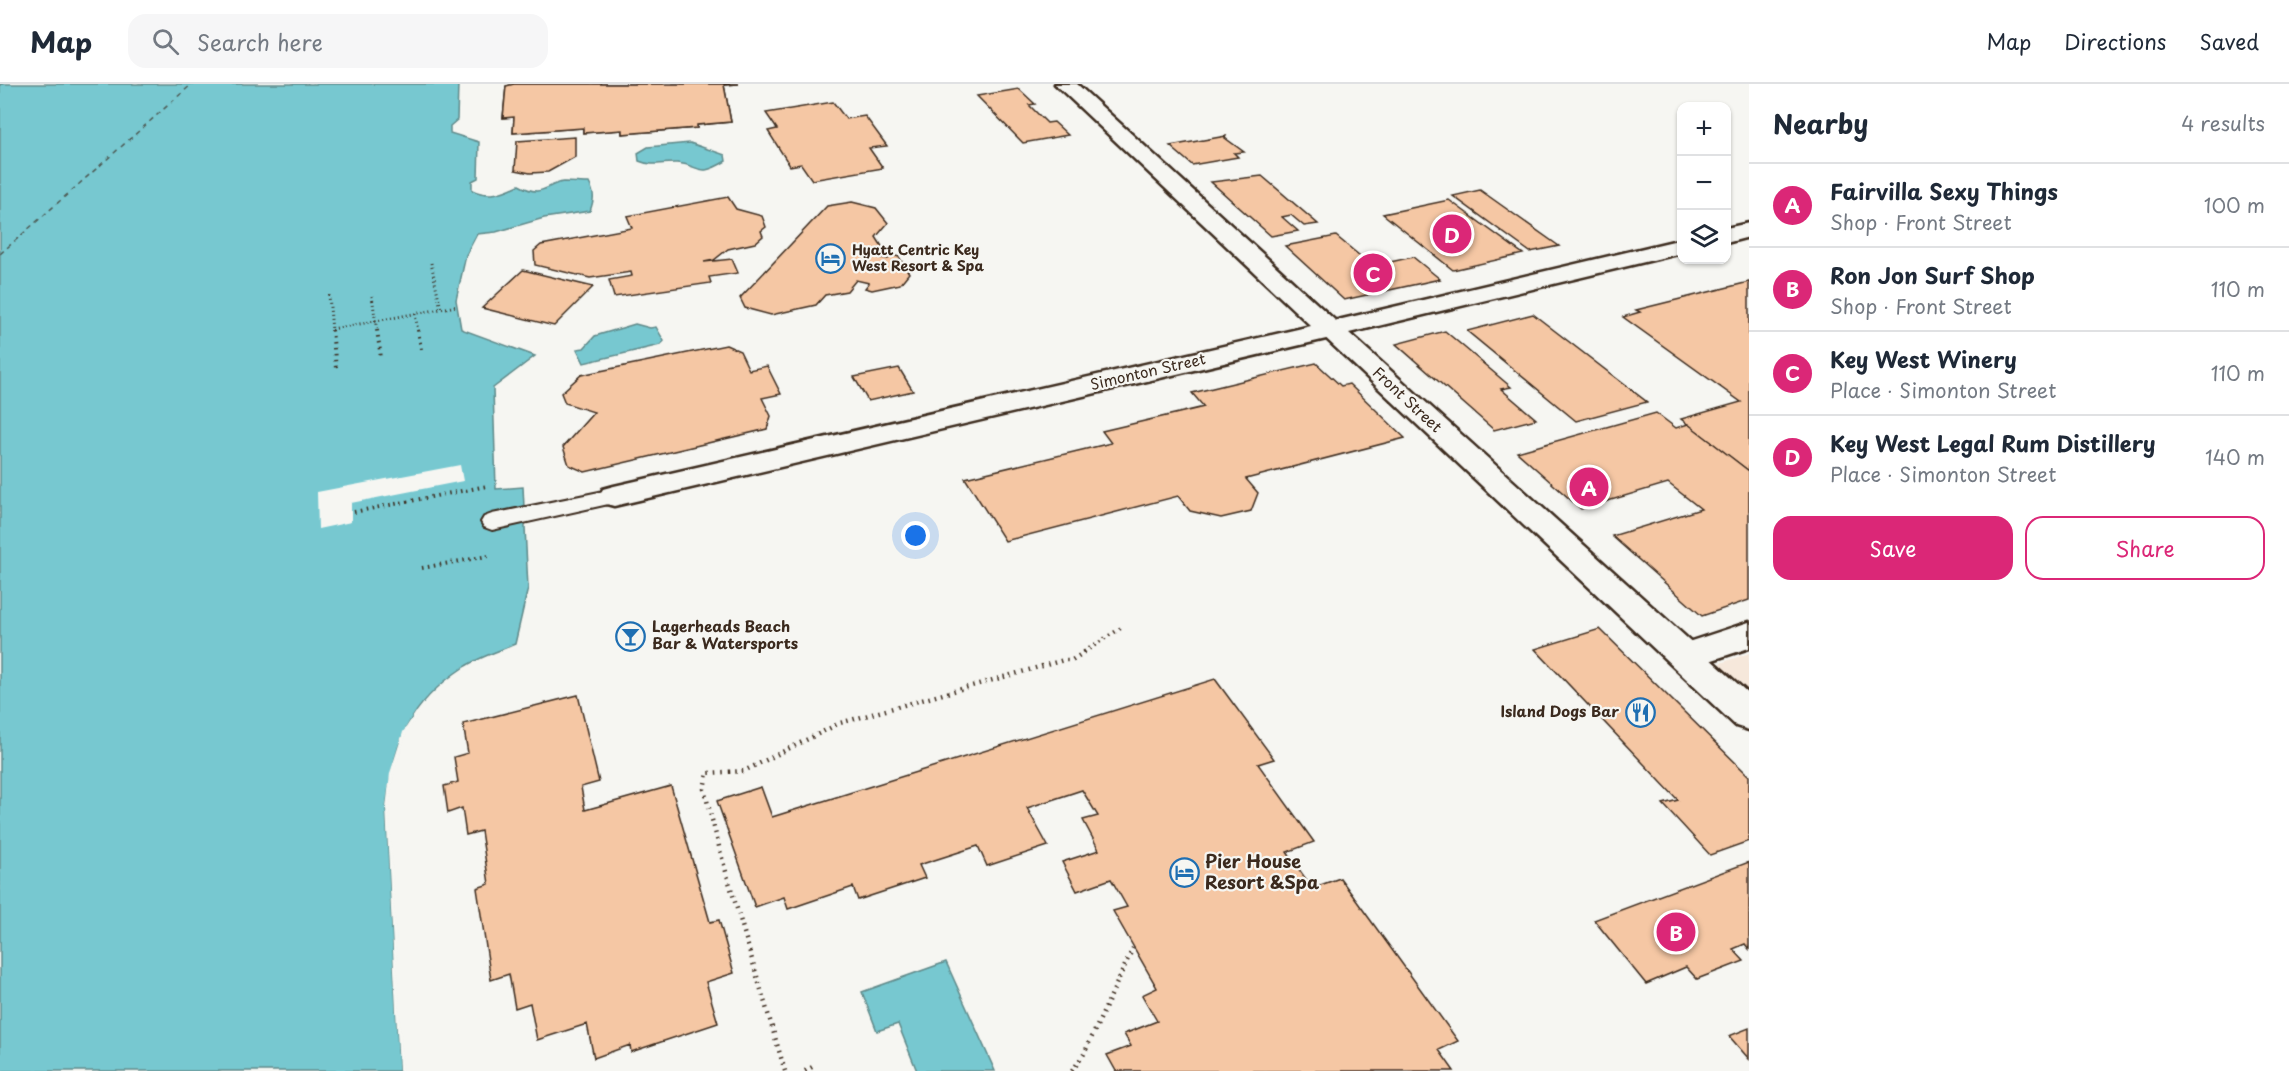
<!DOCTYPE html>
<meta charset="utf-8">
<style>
:root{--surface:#fff;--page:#f6f6f7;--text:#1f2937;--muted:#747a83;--line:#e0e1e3;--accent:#db2777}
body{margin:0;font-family:"Playpen Sans",sans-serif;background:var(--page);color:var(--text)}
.controls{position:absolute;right:18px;top:18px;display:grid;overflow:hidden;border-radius:12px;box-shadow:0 2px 4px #0004}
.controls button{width:54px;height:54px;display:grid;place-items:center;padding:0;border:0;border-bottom:2px solid var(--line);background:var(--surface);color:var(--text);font:30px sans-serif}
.you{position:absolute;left:916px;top:452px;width:21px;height:21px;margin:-15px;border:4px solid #fff;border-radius:50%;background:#1a73e8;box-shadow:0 0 0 9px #1a73e833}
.badge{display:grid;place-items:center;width:39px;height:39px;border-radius:50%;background:var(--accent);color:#fff;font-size:20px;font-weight:700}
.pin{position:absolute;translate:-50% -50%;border:3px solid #fff;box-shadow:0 2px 6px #0006}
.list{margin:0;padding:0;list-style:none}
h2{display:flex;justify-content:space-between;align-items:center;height:78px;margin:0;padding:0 24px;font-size:26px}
h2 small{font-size:20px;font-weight:400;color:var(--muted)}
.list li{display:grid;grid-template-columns:39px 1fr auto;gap:18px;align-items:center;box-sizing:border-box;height:84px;padding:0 24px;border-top:2px solid var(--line)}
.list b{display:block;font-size:22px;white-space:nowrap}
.list p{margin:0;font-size:20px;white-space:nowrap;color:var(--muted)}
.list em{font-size:20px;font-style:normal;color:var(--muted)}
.actions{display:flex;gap:12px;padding:18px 24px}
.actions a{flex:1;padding:14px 0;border:2px solid var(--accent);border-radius:18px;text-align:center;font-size:21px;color:var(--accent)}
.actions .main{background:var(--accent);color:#fff}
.icon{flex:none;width:33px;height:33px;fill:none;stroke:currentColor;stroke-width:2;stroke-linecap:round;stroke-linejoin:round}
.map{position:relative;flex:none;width:1749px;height:987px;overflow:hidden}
header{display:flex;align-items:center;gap:36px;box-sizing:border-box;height:84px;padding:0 30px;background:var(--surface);border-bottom:2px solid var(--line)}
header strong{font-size:28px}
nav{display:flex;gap:33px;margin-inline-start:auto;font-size:21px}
.search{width:420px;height:54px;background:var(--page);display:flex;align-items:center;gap:15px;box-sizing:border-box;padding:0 21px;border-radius:18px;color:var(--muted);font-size:22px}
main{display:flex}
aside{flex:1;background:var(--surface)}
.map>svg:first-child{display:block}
</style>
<header>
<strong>Map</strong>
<div class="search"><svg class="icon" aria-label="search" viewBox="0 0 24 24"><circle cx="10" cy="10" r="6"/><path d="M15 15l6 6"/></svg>Search here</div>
<nav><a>Map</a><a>Directions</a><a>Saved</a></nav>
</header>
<main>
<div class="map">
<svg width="1749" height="987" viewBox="0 0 1749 987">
<rect width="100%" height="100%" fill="#f6f6f2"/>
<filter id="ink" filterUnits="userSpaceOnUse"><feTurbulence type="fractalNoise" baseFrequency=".0167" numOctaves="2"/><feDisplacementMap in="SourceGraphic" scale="12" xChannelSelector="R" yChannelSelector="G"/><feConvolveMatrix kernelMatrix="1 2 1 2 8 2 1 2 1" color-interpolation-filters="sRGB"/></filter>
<g filter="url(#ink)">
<polygon fill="#f6e8db" points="1749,569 1749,608 1718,580"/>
<g fill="#77c8d0" stroke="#5f8989" stroke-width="1.5">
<path d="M0,0H458L457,36L450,42V49L479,58L478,94L472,97V106C489,114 502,109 519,101C543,115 545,100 564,98C572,98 581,99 589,99C595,110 594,116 590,127L544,134L496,148L477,150L466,171L456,216L461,245L535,272L493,304L496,405L523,403L528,504L515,560C499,567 479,573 464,583C408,620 393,659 386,725L399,987H0Z"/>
<path d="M690,59L725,71L726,77C696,95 702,81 677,79C663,78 653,83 639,77L638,69L648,63Z"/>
<polygon points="635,240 650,244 656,243 664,257 660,261 584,279 577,265 584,264 595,252"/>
<polygon points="946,878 995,987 917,987 898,940 877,947 862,908"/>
</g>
<g fill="#f6f6f2">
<polygon points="460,381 463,397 351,419 351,438 318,445 317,408"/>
<polygon points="416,628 419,629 406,649 393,690 389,725 402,987 399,987 386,724 390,689 403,648"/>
</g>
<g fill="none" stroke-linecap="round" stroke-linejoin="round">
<polyline stroke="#4d5953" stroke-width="1.5" stroke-dasharray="5 4.5" stroke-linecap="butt" points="0,170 192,0"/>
</g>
<g fill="#f5c7a4" stroke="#3b2a1e" stroke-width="1.5">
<polygon points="514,0 664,0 629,3 630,12 675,9 673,0 738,0 724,1 731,38 697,41 697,44 622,50 622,46 583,49 583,44 513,49 514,33 503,34 506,2"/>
<polygon points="514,0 738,0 724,1 731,38 697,41 697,44 622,50 622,46 583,49 583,44 513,49 514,33 503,34 506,2"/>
<polygon points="1019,5 1035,20 1029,21 1047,39 1054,38 1068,51 1023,59 977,12"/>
<polygon points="833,18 846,35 865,32 887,62 869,64 883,84 812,96 801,80 790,82 768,47 777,45 766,29"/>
<polygon points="1226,52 1225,54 1244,68 1234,69 1238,73 1192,81 1170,62"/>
<polygon points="575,53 575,73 548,88 530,89 515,86 517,57"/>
<polygon points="1262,92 1318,140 1304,142 1291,131 1282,133 1298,147 1271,152 1211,98"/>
<polygon points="1480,106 1559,162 1530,168 1453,112"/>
<polygon points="728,113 736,125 762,132 766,143 761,147 763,152 755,159 728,165 714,176 704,178 732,175 738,189 709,193 711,199 614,213 609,196 632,192 631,188 590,194 535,181 534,167 541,161 632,144 627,132"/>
<polygon points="1449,116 1523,170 1453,186 1383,130"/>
<polygon points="852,118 876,124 888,139 876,153 883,164 876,173 888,175 892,171 899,173 909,189 900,200 872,206 865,204 869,199 856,196 847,207 825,211 816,221 771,231 745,224 740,214 827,122"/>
<polygon points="1336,152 1372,182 1413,173 1440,195 1344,216 1285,162"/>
<polygon points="523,186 593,203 554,242 482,224"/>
<polygon points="1749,198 1749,387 1681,335 1741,318 1623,233 1640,228 1636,226"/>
<polygon points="1533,230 1647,318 1576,337 1467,247"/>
<polygon points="1445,247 1511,303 1501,305 1536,335 1494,346 1396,260"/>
<polygon points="726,261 740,267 749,286 767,282 781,310 762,314 771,332 767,345 585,388 569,381 563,363 594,328 565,319 561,309 581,291"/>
<polygon points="1316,279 1341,302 1349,300 1405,354 1246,395 1258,409 1251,427 1221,434 1190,427 1178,412 1005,457 965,394 1111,359 1102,347 1204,323 1192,309"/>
<polygon points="899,284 913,307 868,317 854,293"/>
<polygon points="1656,329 1676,344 1688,340 1749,387 1749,516 1702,532 1612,452 1701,425 1668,399 1581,425 1517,368"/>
<polygon points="1600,545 1749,692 1749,757 1710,771 1663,720 1678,716 1535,565"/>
<polygon points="1215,595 1274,675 1258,680 1314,758 1287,768 1312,804 1340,794 1458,957 1439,966 1454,987 1116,987 1107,971 1131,962 1124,950 1157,937 1142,911 1157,904 1113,827 1127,823 1111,795 1077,807 1062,778 1099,766 1083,736 1098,732 1082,706 1027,724 1048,762 987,782 978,762 919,781 925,794 858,816 853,803 788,825 784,813 755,823 717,717 761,703 772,733"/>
<polygon points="578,611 599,698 581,703 585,726 671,702 710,838 719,836 734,889 706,898 718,939 631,968 630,961 594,974 587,940 537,956 530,919 515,924 509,890 491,896 477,804 489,800 481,747 466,751 462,724 448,729 444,702 458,698 454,673 468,669 463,640"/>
<polygon points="1749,778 1749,865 1745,860 1733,865 1744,877 1697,895 1686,883 1646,900 1594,836"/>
<polygon points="1749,944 1749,975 1729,952"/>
</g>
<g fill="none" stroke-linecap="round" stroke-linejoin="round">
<defs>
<polygon id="lane" points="614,405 622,407 625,412 622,417 492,446 484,443 481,438 484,433 492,430"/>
<g id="street">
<polygon points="1055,0 1077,0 1339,240 1343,246 1339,252 614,422 603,419 599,412 603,405 614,402 1311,242"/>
<polygon points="1749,538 1749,564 1685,585 1673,581 1668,572 1673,563"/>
</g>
<g id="secondary">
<polygon points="1749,139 1749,153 1726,159 1726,144"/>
<polygon points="1682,155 1682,169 1349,249 1749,610 1749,646 1736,642 1317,246 1321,240"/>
</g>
</defs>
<use href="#lane" stroke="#3b2a1e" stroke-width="4"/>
<use href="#street" stroke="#3b2a1e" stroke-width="5"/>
<use href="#secondary" stroke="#3b2a1e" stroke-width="5"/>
<g stroke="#3b2a1e" stroke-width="3" stroke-dasharray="1 3" stroke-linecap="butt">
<polyline points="431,179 441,225"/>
<polyline points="329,211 332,247"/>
<polyline points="372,212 377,247"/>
<polyline points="415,230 418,247"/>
<polyline points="332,245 457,222"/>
</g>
<g stroke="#3b2a1e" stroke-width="4" stroke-dasharray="1.5 4.5" stroke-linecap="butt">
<polyline points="332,246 336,284"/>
<polyline points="377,246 381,274"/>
<polyline points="418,246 421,265"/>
<polyline points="354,428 487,402"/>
<polyline points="422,484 488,472"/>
<polyline points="1084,568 1124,542"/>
</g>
<g stroke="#3b2a1e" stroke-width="4.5" stroke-dasharray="1.5 5" stroke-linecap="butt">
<polyline points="785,987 722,774 704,705 707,689 744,687 840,639 1064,576 1072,576 1086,567"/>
<polyline points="805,987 814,982"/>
<polyline points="1072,987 1084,970 1133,864"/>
</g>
<use href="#lane" fill="#f6f6f2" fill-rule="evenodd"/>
<use href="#street" fill="#f6f6f2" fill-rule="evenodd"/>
<use href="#secondary" fill="#f6f6f2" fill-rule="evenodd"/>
</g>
</g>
<defs>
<symbol id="hotel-ring" viewBox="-11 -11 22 22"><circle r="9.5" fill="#f6f6f2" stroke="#1f6fb2" stroke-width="1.5"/><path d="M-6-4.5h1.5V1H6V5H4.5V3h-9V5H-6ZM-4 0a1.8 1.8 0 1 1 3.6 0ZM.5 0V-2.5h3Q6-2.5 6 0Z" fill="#1f6fb2"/></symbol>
<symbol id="bar-ring" viewBox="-11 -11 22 22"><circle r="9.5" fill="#f6f6f2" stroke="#1f6fb2" stroke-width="1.5"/><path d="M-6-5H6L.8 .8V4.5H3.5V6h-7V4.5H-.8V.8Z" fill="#1f6fb2"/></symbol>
<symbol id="restaurant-ring" viewBox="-11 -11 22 22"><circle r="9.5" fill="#f6f6f2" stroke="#1f6fb2" stroke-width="1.5"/><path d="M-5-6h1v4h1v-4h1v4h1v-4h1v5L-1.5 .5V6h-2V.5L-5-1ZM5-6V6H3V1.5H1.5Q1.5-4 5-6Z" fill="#1f6fb2"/></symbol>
</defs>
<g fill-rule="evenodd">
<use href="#hotel-ring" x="814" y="158" width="33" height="33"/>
<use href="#bar-ring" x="614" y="536" width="33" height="33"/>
<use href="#restaurant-ring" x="1624" y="612" width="33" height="33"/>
<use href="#hotel-ring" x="1168" y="772" width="33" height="33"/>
</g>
<g text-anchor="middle" stroke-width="4.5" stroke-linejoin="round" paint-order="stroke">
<g font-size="14" font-weight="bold" fill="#3b2a1e" stroke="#f6f6f2" text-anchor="start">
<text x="852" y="171">Hyatt Centric Key<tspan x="852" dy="16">West Resort &amp; Spa</tspan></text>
</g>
<g font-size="15" fill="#3b2a1e" stroke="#f6f6f2">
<text transform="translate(1148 288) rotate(-13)" y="5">Simonton Street</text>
<text transform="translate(1407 316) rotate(43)" y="5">Front Street</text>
</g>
<g font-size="15" font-weight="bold" fill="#3b2a1e" stroke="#f6f6f2" text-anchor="start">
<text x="652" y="548">Lagerheads Beach<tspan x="652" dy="17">Bar &amp; Watersports</tspan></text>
<text x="1619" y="633" text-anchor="end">Island Dogs Bar</text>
</g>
<g font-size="18" font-weight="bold" fill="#3b2a1e" stroke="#f6f6f2" text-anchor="start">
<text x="1205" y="784">Pier House<tspan x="1205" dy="21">Resort &amp;Spa</tspan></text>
</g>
</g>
</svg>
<div class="controls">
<button>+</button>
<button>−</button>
<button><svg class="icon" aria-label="layers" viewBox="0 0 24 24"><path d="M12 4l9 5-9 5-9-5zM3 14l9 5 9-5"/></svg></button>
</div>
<div class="you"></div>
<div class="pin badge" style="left:1589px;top:403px">A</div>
<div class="pin badge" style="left:1676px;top:848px">B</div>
<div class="pin badge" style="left:1373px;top:189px">C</div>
<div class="pin badge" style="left:1452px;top:150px">D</div>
</div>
<aside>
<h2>Nearby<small>4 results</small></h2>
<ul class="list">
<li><span class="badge">A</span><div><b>Fairvilla Sexy Things</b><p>Shop · Front Street</p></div><em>100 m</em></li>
<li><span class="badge">B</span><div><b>Ron Jon Surf Shop</b><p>Shop · Front Street</p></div><em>110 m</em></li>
<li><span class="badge">C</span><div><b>Key West Winery</b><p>Place · Simonton Street</p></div><em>110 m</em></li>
<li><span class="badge">D</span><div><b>Key West Legal Rum Distillery</b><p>Place · Simonton Street</p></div><em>140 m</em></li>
</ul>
<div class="actions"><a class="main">Save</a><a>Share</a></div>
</aside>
</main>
